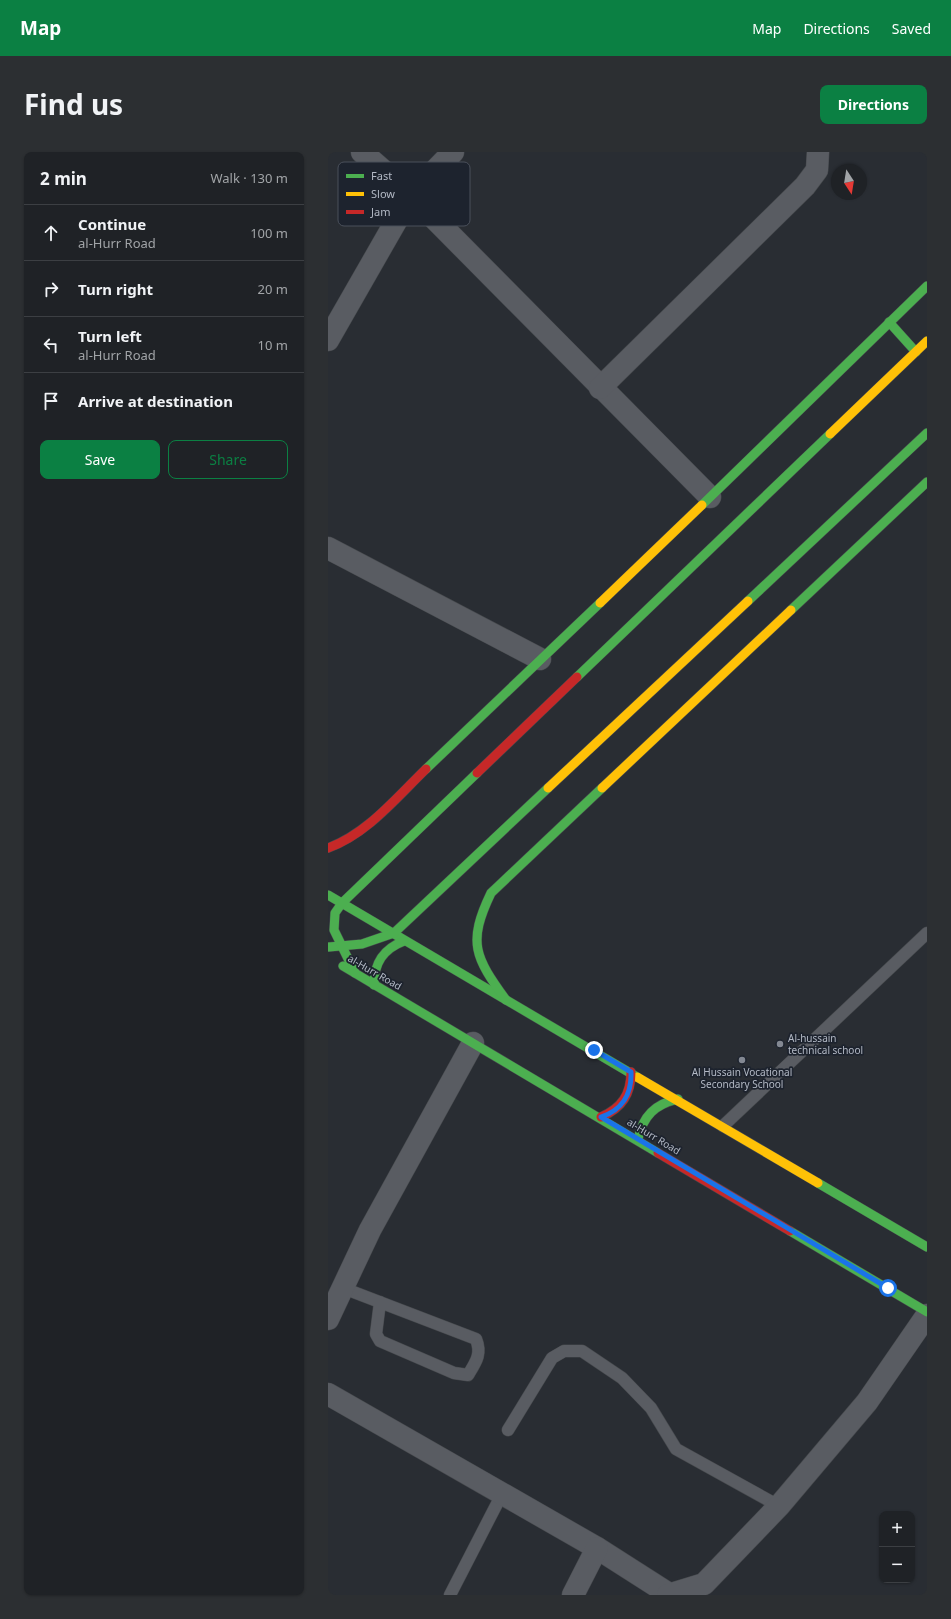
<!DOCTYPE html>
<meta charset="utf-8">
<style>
:root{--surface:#1f2226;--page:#2c2f32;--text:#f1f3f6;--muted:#a1a4a7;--line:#3c3f43;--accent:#0b8043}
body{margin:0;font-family:"Noto Sans",sans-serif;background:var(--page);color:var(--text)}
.controls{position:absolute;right:12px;bottom:12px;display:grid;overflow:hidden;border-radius:8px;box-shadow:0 1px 3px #0004}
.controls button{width:36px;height:36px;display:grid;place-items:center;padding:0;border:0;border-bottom:1px solid var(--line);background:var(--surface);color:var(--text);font:20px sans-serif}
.compass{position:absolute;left:503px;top:12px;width:36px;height:36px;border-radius:50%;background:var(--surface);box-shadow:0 1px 3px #0004;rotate:168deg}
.stop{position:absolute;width:12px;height:12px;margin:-9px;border:3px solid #1a73e8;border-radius:50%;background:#fff}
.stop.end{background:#1a73e8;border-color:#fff;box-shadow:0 1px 4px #0008}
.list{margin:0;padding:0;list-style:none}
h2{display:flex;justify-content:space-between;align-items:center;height:52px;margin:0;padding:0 16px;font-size:17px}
h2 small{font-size:13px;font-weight:400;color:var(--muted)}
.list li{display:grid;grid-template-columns:26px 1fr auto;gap:12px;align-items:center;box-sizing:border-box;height:56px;padding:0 16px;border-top:1px solid var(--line)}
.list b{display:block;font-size:15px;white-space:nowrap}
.list p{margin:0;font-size:13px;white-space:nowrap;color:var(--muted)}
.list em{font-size:13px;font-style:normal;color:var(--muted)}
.actions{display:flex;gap:8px;padding:12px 16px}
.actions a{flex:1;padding:9px 0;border:1px solid var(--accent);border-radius:8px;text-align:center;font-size:14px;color:var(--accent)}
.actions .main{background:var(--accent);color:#fff}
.icon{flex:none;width:22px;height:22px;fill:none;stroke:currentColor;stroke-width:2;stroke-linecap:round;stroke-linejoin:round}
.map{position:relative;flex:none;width:599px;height:1443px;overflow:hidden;border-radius:8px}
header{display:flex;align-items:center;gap:24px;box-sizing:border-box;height:56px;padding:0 20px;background:var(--accent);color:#fff}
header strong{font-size:19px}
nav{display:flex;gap:22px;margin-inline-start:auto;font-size:14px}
.intro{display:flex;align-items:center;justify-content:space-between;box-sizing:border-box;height:96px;padding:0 24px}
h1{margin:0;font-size:28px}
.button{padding:10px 18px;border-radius:8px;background:var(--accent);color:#fff;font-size:14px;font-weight:700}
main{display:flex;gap:24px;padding:0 24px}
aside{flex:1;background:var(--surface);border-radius:8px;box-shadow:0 1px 3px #0004}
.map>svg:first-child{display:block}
</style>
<header>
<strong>Map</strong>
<nav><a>Map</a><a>Directions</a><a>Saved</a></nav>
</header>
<div class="intro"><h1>Find us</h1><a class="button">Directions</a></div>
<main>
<aside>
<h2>2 min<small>Walk · 130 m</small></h2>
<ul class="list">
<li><svg class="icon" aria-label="ahead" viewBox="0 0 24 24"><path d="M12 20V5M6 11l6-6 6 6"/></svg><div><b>Continue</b><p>al-Hurr Road</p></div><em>100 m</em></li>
<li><svg class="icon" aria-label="right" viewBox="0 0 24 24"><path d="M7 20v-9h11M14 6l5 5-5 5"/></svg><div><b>Turn right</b></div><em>20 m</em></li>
<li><svg class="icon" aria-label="left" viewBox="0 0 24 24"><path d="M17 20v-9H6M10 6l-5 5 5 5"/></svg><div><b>Turn left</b><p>al-Hurr Road</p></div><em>10 m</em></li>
<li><svg class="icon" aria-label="arrive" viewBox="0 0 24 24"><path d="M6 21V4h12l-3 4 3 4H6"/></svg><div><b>Arrive at destination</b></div></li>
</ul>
<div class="actions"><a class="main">Save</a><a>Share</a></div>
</aside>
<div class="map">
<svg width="599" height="1443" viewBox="0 0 599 1443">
<rect width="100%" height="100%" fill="#292d33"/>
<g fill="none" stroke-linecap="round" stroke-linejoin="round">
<defs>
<g id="lane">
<polyline points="395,974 599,781"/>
<path d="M15,1136L148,1187C154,1202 148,1210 140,1223L126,1221L52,1189L48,1182L52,1150"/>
<polyline points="180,1278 224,1206 236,1199 254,1199 294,1226 323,1256 348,1297 451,1354"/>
<polyline points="122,1443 174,1342"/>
</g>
<g id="street">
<polyline points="34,0 83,43 382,345"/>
<polyline points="0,188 83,43 125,0"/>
<polyline points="272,236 477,34 489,18 490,0"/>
<polyline points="0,396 212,507"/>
<polyline points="0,1167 42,1078 145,891"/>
<polyline points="0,1242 269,1396 341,1442"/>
<polyline points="245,1443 269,1396"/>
<polyline points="340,1443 376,1432 451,1354 539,1250 599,1163"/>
</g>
<g id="fast">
<polyline points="561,170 588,200"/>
<polyline points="374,353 599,134"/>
<polyline points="420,449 599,281"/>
<polyline points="463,458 599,330"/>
<polyline points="249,525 502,282"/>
<polyline points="98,617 272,451"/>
<polyline points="0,743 309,925"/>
<polyline points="1,795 34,792 66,781 220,636"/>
<polyline points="15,814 330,1001"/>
<polyline points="27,821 6,778 7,761 14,751 149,621"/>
<path d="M46,833C46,811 55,797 76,789"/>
<path d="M178,848C147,805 139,791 163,741L274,636"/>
<path d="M310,987C315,964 327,952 350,947"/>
<polyline points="490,1031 599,1095"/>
<polyline points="462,1079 599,1160"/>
</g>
<g id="slow">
<polyline points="502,282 599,189"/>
<polyline points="272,451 374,353"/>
<polyline points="220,636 420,449"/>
<polyline points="274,636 463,458"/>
<polyline points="309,925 490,1031"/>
</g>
<g id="jam">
<polyline points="149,621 249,525"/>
<path d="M0,696C39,682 68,646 98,617"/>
<path d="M273,965C294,956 303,942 303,920"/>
<polyline points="330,1001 462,1079"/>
</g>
</defs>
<use href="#lane" stroke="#45484c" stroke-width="13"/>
<use href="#street" stroke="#45484c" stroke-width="23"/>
<use href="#fast" stroke="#45484c" stroke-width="10"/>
<use href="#slow" stroke="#45484c" stroke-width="10"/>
<use href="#jam" stroke="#45484c" stroke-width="10"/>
<use href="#lane" stroke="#595c62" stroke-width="12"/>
<use href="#street" stroke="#595c62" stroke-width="22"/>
<use href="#fast" stroke="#4caf50" stroke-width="9"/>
<use href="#slow" stroke="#ffc107" stroke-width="9"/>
<use href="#jam" stroke="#c62828" stroke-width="9"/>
</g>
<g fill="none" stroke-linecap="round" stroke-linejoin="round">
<path stroke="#1a73e8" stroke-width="5" d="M266,898L303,920C304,942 294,958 273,965L560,1136"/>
</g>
<g fill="#838892" stroke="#1d232e" stroke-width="1.5">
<circle cx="452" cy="892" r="4"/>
<circle cx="414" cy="908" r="4"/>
</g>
<g text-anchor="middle" stroke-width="3.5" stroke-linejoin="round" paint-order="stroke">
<g font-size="10" fill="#b3b9c5" stroke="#1d232e">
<text transform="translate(47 820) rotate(30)" y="4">al-Hurr Road</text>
<text transform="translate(326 984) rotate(31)" y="4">al-Hurr Road</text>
</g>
<g font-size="10" fill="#b3b9c5" stroke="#1d232e" text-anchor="start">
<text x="460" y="890">Al-hussain<tspan x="460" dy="12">technical school</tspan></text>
<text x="414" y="924" text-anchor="middle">Al Hussain Vocational<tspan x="414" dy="12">Secondary School</tspan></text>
</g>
</g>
<rect x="10" y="10" width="132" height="64" rx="6" fill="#1d232e" stroke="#4a505b" stroke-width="1"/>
<rect x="18" y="22" width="18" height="4" fill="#4caf50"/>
<rect x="18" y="40" width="18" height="4" fill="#ffc107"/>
<rect x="18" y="58" width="18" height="4" fill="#c62828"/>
<g font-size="11" fill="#b3b9c5">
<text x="43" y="28">Fast</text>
<text x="43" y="46">Slow</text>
<text x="43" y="64">Jam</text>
</g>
</svg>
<div class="controls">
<button>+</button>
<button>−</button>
</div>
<svg class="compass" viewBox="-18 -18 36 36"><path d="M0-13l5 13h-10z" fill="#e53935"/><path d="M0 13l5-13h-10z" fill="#a1a4a7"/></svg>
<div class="stop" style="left:560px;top:1136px"></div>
<div class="stop end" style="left:266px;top:898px"></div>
</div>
</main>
